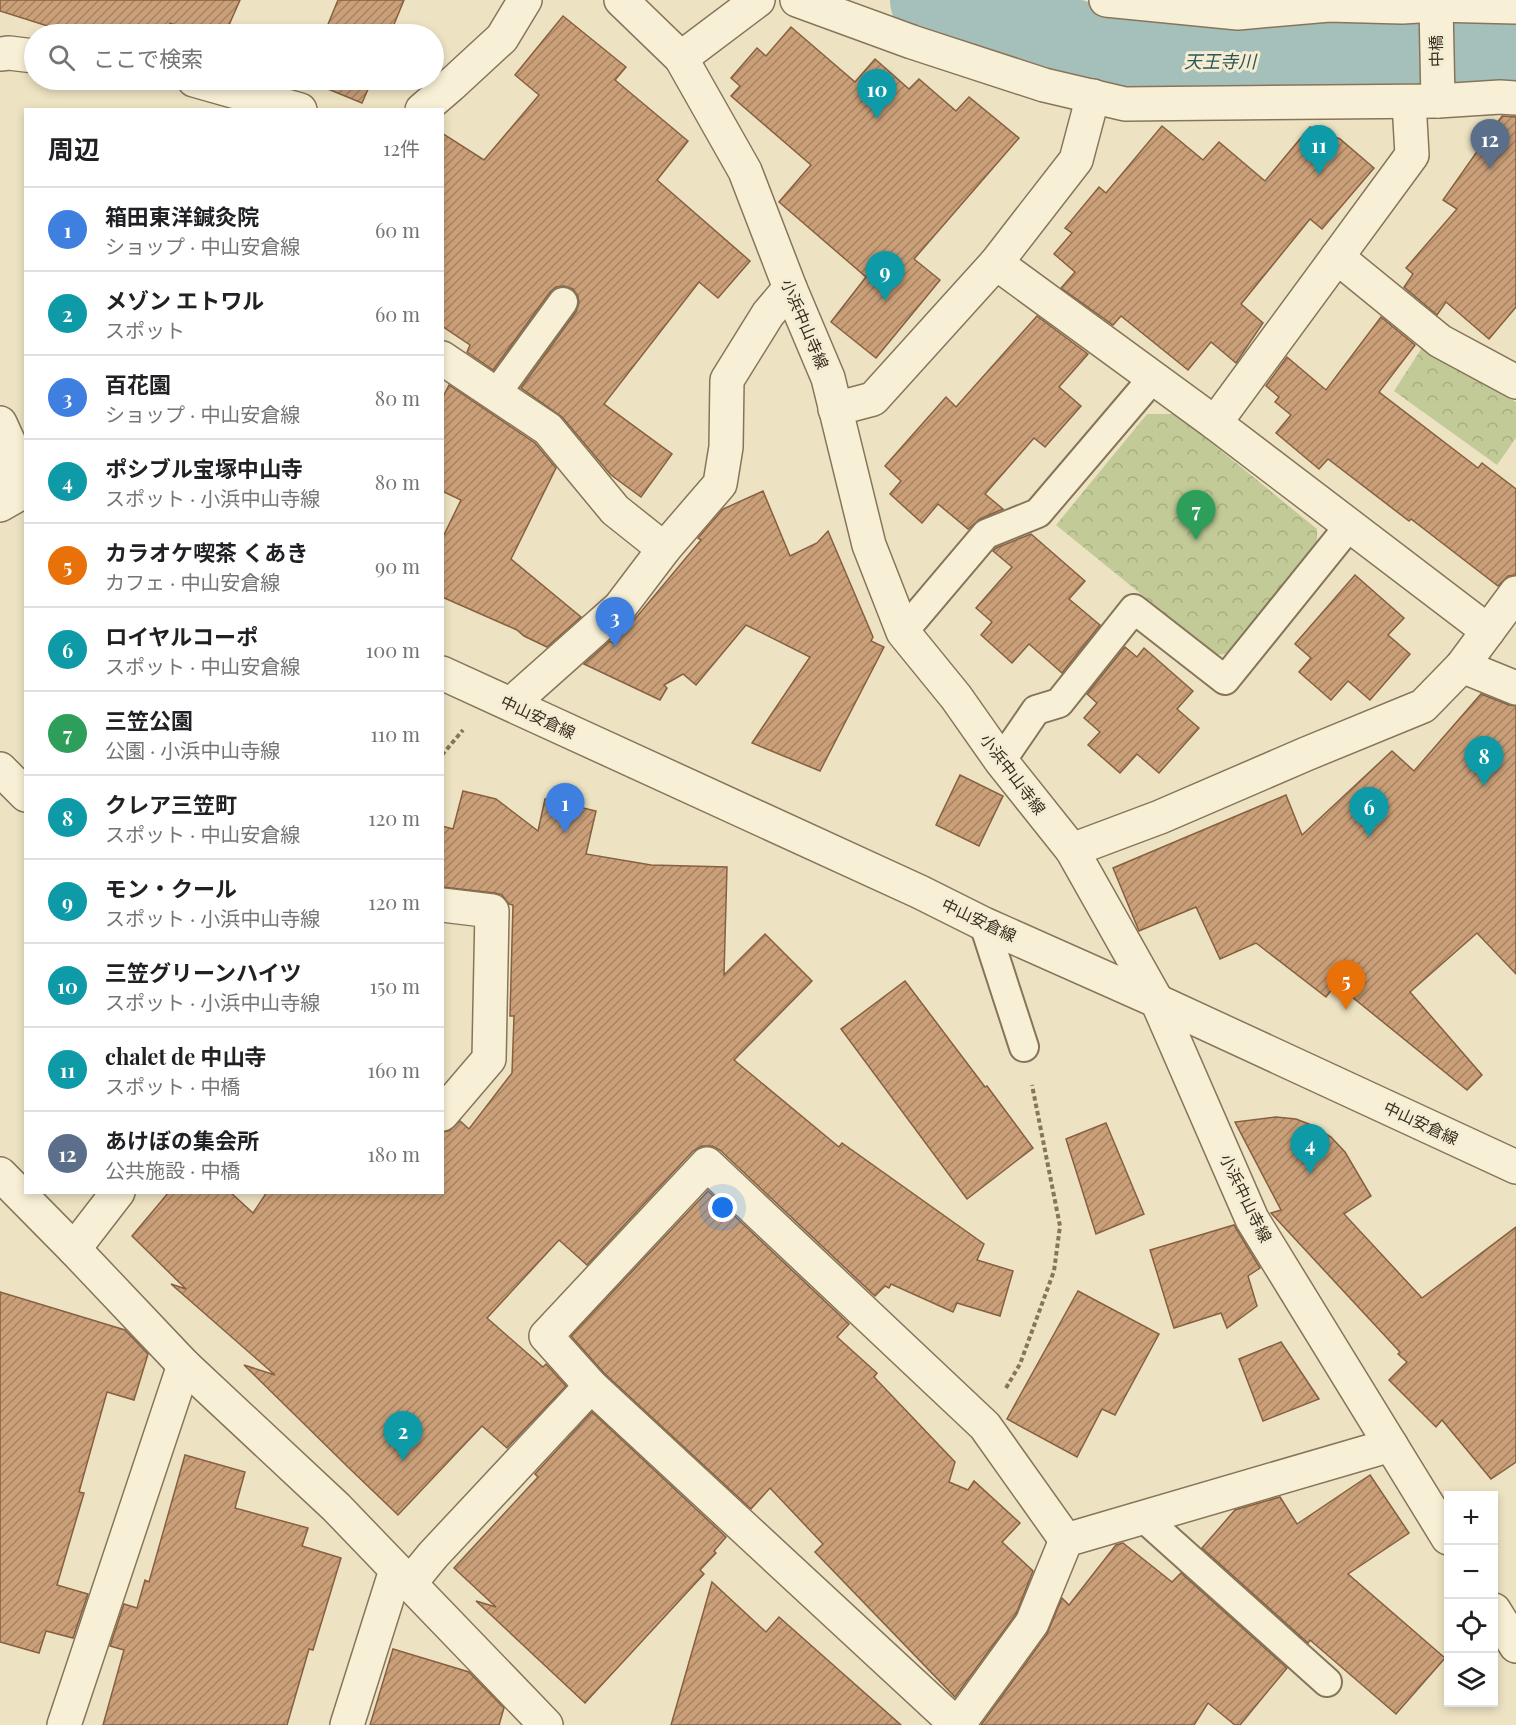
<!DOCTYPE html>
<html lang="ja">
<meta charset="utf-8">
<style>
:root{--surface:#fff;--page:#f6f6f6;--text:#202124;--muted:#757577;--line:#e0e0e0;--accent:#96302b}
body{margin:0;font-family:"Playfair Display","Noto Sans JP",serif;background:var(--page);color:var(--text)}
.controls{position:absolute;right:18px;bottom:18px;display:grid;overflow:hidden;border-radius:0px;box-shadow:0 3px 9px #0003}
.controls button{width:54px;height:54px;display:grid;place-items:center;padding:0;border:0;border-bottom:2px solid var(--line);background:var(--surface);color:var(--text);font:30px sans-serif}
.you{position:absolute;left:723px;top:1208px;width:21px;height:21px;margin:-15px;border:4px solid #fff;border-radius:50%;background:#1a73e8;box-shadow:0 0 0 9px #1a73e833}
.badge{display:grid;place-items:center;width:39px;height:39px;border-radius:50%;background:var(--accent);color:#fff;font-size:20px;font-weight:700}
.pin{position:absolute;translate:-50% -50px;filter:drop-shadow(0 2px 3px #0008)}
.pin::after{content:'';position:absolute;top:32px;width:21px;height:18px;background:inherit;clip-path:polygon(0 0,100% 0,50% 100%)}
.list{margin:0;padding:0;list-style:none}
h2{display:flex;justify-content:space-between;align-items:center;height:78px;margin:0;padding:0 24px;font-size:26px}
h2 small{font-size:20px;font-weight:400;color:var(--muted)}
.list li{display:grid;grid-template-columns:39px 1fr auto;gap:18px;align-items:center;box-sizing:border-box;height:84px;padding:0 24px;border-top:2px solid var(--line)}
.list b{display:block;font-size:22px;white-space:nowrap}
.list p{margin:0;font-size:20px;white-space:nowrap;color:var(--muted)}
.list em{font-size:20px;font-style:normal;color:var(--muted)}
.icon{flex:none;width:33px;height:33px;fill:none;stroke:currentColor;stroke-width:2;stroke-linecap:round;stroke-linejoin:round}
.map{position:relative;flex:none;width:1516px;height:1725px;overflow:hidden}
.search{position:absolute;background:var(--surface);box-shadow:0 3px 9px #0003;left:24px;top:24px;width:420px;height:66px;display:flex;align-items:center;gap:15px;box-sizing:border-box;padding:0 21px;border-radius:33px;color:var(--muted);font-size:22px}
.panel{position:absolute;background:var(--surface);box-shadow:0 3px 9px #0003;left:24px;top:108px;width:420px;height:1086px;border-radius:0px}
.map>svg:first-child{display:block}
</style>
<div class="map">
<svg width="1516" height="1725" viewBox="0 0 1516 1725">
<defs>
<pattern id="park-crowns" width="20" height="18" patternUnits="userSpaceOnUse" patternTransform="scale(1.5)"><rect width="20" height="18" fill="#c2cb97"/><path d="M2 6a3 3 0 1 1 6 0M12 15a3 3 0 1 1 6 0" fill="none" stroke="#a7ae82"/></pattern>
<pattern id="building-hatch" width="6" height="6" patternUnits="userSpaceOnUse" patternTransform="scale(1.5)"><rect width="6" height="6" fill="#cba079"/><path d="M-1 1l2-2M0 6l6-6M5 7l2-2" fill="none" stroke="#a68363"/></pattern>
</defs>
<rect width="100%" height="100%" fill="#ede3c3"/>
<g fill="url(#park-crowns)">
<polygon points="1423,346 1516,402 1516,438 1497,465 1394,391"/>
<polygon points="1147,414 1176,414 1317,529 1317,550 1234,653 1216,655 1056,525"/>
</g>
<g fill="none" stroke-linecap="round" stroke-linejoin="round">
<polyline stroke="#a5c0ba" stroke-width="88" points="934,0 1133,62 1373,65 1516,63"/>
</g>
<g fill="url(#building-hatch)" stroke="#866040" stroke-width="1.5">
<polygon points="0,0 240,0 225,34 198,34 170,23 167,34 73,34 0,11"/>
<polygon points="338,0 404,0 390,34 324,34"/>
<polygon points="563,16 626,67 615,80 688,141 657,180 750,261 718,298 699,282 604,404 672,454 641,497 611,475 562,417 521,388 576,312 579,303 578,296 573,289 564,286 556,287 550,292 493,370 467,352 470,345 442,326 442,133 484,160 539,95 515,75"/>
<polygon points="791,27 855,82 875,59 909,89 919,79 956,111 969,97 1019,138 914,259 940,280 876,358 831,322 866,277 779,202 811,165 731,96 740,86 731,78 757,48 766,56"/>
<polygon points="306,80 372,80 362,103"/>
<polygon points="1502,116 1516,117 1516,307 1489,339 1446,302 1437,315 1404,287 1413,274 1406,268 1457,209 1443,200"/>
<polygon points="1162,126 1203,160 1219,142 1265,181 1310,127 1340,139 1374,168 1322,229 1310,219 1241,304 1263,323 1236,363 1211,342 1188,370 1121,316 1113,325 1061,288 1075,272 1054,254 1072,233 1065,228 1099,187 1106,193"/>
<polygon points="1037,316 1088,354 1059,387 1081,406 1045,447 1034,438 985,494 1003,509 980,519 968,529 938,504 922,523 890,494 901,481 885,466 946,397 956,407"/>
<polygon points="1381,317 1415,345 1379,392 1478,468 1482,463 1516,489 1516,575 1508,576 1498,586 1411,519 1409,521 1328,459 1319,469 1276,433 1291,415 1275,402 1279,397 1266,386 1287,357 1326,390"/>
<polygon points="449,385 535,443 556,468 511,559 581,617 547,647 524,636 517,630 442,597 442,539 461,500 442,491 442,399"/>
<polygon points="763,491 790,556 817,543 828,531 873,637 871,641 884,647 820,771 752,743 810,657 746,625 696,685 683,674 664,685 667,688 660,700 584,664 610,641 614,644 701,540 698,538 723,509"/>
<polygon points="1031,534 1085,581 1069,599 1100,625 1062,673 1029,644 1012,663 981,635 992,622 976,608 1012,567 993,551 996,548"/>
<polygon points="1355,575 1404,618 1388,635 1410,654 1370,700 1348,681 1331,700 1299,672 1311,658 1295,644"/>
<polygon points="1125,647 1137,657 1144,648 1193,691 1177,709 1199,728 1159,773 1137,754 1120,773 1088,745 1100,732 1084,718 1097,703 1087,694"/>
<polygon points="1481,694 1509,705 1516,706 1516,974 1477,933 1410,992 1482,1075 1467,1090 1336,984 1326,997 1256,943 1220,959 1196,907 1139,931 1113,868 1286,795 1302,835 1392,751 1414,771"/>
<polygon points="960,775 1003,796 979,846 936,825"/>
<polygon points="463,791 496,799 538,831 545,799 596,811 586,854 651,865 727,867 724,975 765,934 812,981 734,1060 839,1147 842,1143 984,1244 977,1260 1013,1271 1000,1316 957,1303 953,1312 891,1284 889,1288 885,1286 875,1296 720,1150 712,1146 702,1146 693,1151 587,1265 559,1240 487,1318 543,1367 546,1364 566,1386 507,1448 482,1426 398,1515 350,1469 244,1365 275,1375 171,1284 186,1289 132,1236 169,1192 230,1192 253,1213 267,1192 442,1192 442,1132 449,1131 460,1121 469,1129 512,1073 514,1016 510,1016 513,905 509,904 502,895 495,893 442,887 442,826 453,829"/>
<polygon points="905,981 985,1087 987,1086 1033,1148 967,1199 841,1029"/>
<polygon points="1276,1117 1296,1119 1314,1126 1331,1137 1345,1152 1371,1196 1344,1214 1422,1298 1516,1227 1516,1462 1491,1479 1442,1420 1436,1427 1389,1380 1407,1362 1398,1354 1400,1352 1271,1213 1281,1210 1235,1122"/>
<polygon points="1106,1123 1144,1214 1096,1234 1066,1139"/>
<polygon points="708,1191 849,1324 837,1337 877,1373 874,1377 955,1462 949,1482 968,1490 974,1481 1020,1523 1002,1542 1033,1571 1016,1614 955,1697 815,1552 823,1544 770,1488 751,1509 604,1373 571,1336"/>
<polygon points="1234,1225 1260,1268 1248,1276 1257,1306 1227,1328 1221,1313 1174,1328 1150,1250"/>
<polygon points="1078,1291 1159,1334 1115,1415 1102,1409 1077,1457 1007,1419"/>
<polygon points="0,1292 125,1330 148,1354 134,1400 107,1392 79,1492 84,1493 57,1585 88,1594 73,1638 46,1631 39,1653 0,1642"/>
<polygon points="1281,1342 1319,1399 1263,1421 1239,1359"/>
<polygon points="592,1412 726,1537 714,1551 716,1553 700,1570 704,1574 585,1703 476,1601 496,1607 454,1568 538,1477 535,1474"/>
<polygon points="185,1455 245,1472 235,1508 308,1528 302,1546 341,1558 313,1650 309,1649 287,1725 103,1725 124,1650 110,1646 124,1604 137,1608 145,1580 149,1582"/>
<polygon points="1370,1475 1409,1533 1348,1574 1445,1658 1396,1714 1310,1640 1308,1643 1202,1548 1235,1510 1280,1497 1297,1524"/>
<polygon points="1123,1543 1172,1582 1181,1573 1287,1668 1240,1725 1235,1725 1208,1703 1194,1725 981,1725 1047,1634 1062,1598 1069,1605 1116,1545"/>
<polygon points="712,1582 766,1632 779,1617 901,1725 671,1725"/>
<polygon points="393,1649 469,1672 504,1708 499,1725 370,1725"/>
</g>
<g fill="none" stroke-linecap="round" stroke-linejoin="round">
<defs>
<g id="service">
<polyline points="496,394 563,302"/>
<polyline points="903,632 986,534 1038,513 1153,378"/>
<polyline points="1001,761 1036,710 1059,703 1134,609 1225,680 1350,525"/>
<polyline points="984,924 1024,1047"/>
<polyline points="1143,1517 1327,1682"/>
</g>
<g id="minor">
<polyline points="621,0 681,58 745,171 790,288 828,378 869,545 903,632 956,697 1001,761 1072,850 1157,1001 1252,1219 1448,1538"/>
<polyline points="797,0 912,42 1044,85 1125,104 1438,101 1500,97 1516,98"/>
<polyline points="1106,0 1238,13 1329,5 1402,7 1436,5 1516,7"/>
<polyline points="1436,5 1438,101"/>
<polyline points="0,54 9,53 34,56"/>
<polyline points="681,58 758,0"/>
<polyline points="194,80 300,110"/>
<polyline points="422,110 451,85 502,38 525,0"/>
<polyline points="1337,257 1440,341 1516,382"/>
<polyline points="996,263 1215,423 1488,631"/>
<polyline points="442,358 548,429 615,510 664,549"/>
<polyline points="835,409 873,399 996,263 1076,160 1093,96"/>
<polyline points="0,423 26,480"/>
<polyline points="1215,423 1412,155 1409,102"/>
<polyline points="0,505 26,490"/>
<polyline points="1462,666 1516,688"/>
<polyline points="511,704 620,607 664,549 720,484 726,447 727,380 768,314 790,288"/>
<polyline points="0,769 26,795"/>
<polyline points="1072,850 1160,817 1306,754 1423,706 1462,666 1516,593"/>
<polyline points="442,905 492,911 489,1059 442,1114"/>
<polyline points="0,1174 74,1249 184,1365 336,1507 546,1725"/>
<polyline points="74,1249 118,1192"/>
<polyline points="410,1583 433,1555 591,1386"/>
<polyline points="1494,1610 1516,1646"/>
<polyline points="64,1725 184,1365"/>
<polyline points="347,1725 396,1570"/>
<polyline points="957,1725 591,1386 546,1336 707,1164 985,1426 1066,1540"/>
<polyline points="958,1725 1032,1623 1066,1540 1391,1445"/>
</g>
<g id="tertiary">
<polyline points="0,475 26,486"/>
<polyline points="442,673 920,892 984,924 1157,1001 1516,1167"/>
</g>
</defs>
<use href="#service" stroke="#87755a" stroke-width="32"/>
<use href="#minor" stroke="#87755a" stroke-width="36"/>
<use href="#tertiary" stroke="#87755a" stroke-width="36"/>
<g stroke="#87755a" stroke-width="4" stroke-dasharray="4.5 3" stroke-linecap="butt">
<polyline points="442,755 463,730"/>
<polyline points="1006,1388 1020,1364 1054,1271 1060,1226 1032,1085"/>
</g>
<use href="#service" stroke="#f8f0d6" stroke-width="28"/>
<use href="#minor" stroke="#f8f0d6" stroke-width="33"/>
<use href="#tertiary" stroke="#f8f0d6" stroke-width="33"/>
</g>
<g text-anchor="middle" stroke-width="6" stroke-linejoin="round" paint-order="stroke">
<g font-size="16" fill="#372c1e" stroke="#f5edd3">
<text transform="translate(1436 51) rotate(-91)" y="6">中橋</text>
<text transform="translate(805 324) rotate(67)" y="6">小浜中山寺線</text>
<text transform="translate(538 717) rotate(25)" y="6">中山安倉線</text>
<text transform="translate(1013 774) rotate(53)" y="6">小浜中山寺線</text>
<text transform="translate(979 920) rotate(25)" y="6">中山安倉線</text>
<text transform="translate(1421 1123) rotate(25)" y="6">中山安倉線</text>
<text transform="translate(1246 1198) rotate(64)" y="6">小浜中山寺線</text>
</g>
<g font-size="18" font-style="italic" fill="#2d5757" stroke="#f5edd3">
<text x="1220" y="68">天王寺川</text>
</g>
</g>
</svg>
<div class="controls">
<button>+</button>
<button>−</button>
<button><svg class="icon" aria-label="locate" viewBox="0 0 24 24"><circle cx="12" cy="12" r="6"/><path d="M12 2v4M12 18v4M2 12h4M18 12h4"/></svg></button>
<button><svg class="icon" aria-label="layers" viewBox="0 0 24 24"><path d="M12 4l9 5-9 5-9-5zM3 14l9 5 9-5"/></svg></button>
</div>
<div class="you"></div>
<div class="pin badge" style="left:565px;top:833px;background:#3f7fe0">1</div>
<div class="pin badge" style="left:403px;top:1461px;background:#0f9aa8">2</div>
<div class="pin badge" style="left:615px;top:647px;background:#3f7fe0">3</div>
<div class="pin badge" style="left:1310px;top:1174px;background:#0f9aa8">4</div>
<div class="pin badge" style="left:1346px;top:1010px;background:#e8710a">5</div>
<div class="pin badge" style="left:1369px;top:837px;background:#0f9aa8">6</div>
<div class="pin badge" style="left:1196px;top:540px;background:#2e9e5b">7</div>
<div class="pin badge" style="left:1484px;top:786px;background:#0f9aa8">8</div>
<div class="pin badge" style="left:885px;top:301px;background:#0f9aa8">9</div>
<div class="pin badge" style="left:877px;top:119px;background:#0f9aa8">10</div>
<div class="pin badge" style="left:1319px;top:175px;background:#0f9aa8">11</div>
<div class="pin badge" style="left:1490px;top:169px;background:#5c6f8a">12</div>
<div class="search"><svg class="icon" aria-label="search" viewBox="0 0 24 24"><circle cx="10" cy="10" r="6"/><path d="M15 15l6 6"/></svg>ここで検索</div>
<section class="panel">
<h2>周辺<small>12件</small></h2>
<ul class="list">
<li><span class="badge" style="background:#3f7fe0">1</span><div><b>箱田東洋鍼灸院</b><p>ショップ · 中山安倉線</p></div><em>60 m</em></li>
<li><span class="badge" style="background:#0f9aa8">2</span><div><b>メゾン エトワル</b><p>スポット</p></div><em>60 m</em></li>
<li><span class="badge" style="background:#3f7fe0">3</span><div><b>百花園</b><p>ショップ · 中山安倉線</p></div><em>80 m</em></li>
<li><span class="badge" style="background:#0f9aa8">4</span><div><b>ポシブル宝塚中山寺</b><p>スポット · 小浜中山寺線</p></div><em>80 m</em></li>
<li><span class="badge" style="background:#e8710a">5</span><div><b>カラオケ喫茶 くあき</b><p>カフェ · 中山安倉線</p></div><em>90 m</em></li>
<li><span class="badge" style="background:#0f9aa8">6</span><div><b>ロイヤルコーポ</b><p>スポット · 中山安倉線</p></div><em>100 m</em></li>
<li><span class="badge" style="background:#2e9e5b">7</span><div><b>三笠公園</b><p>公園 · 小浜中山寺線</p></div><em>110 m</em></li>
<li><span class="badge" style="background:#0f9aa8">8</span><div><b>クレア三笠町</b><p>スポット · 中山安倉線</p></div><em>120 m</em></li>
<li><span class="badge" style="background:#0f9aa8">9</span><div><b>モン・クール</b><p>スポット · 小浜中山寺線</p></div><em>120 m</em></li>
<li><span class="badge" style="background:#0f9aa8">10</span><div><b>三笠グリーンハイツ</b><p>スポット · 小浜中山寺線</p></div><em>150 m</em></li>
<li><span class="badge" style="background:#0f9aa8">11</span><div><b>chalet de 中山寺</b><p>スポット · 中橋</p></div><em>160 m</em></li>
<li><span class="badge" style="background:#5c6f8a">12</span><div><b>あけぼの集会所</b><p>公共施設 · 中橋</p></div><em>180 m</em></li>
</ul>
</section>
</div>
